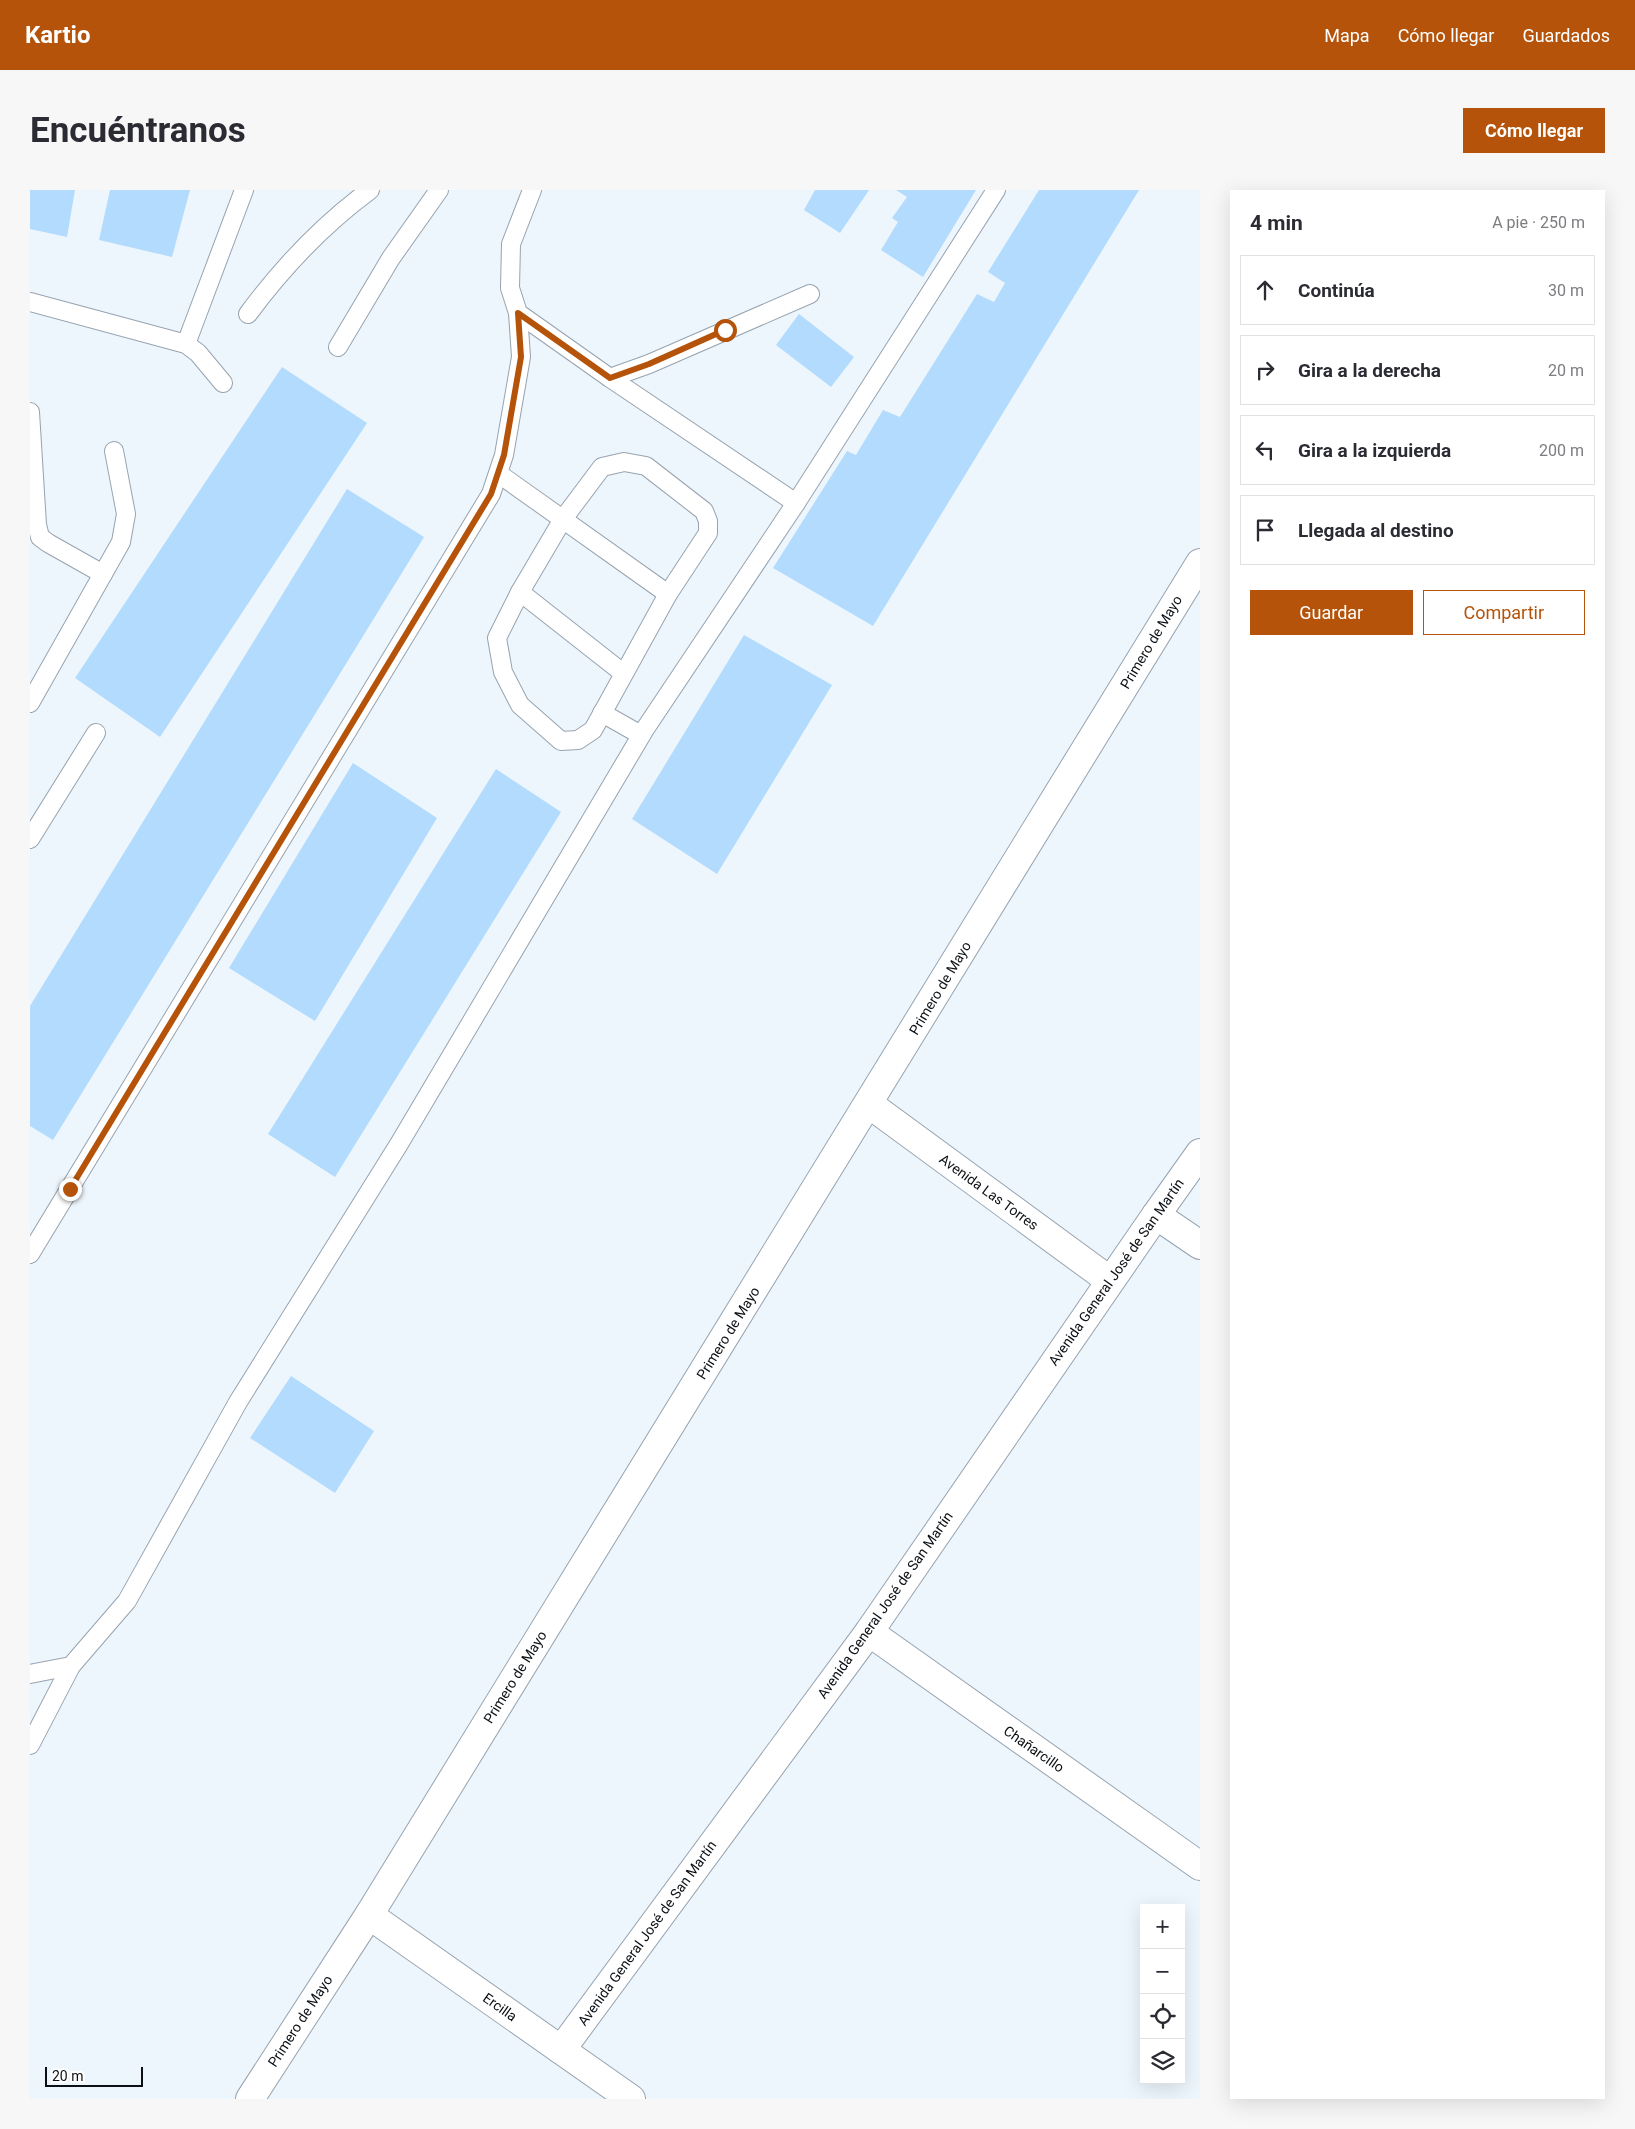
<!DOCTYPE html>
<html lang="es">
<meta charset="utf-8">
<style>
:root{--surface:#fff;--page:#f7f7f7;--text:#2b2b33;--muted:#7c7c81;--line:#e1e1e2;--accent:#b45309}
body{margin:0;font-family:Roboto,sans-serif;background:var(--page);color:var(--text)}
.controls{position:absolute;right:15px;bottom:15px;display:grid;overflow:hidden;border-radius:0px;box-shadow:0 5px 20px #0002}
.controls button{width:45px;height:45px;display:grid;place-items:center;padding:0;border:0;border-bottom:1px solid var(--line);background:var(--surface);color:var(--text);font:25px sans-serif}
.scale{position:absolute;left:15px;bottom:12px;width:98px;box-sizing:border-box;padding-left:5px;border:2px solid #0c1014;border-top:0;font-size:14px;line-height:18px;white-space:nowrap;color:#0c1014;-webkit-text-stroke:4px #fff;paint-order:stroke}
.stop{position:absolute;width:15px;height:15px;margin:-11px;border:4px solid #b45309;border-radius:50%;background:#fff}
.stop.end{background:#b45309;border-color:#fff;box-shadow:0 1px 5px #0008}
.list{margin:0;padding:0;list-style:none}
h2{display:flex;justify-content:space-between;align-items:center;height:65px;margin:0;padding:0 20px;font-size:21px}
h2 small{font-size:16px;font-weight:400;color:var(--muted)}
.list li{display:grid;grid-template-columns:32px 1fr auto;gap:15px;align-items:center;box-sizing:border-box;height:70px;margin:0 10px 10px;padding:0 10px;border:1px solid var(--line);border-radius:0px}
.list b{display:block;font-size:19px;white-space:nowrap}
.list em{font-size:16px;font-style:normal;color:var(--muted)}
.actions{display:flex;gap:10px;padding:15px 20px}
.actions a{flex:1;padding:11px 0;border:1px solid var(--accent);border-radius:0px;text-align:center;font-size:18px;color:var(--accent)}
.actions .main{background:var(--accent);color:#fff}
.icon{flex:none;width:28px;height:28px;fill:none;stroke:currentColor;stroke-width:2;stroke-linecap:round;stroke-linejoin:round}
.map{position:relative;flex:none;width:1170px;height:1909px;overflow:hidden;border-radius:0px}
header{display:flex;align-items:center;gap:30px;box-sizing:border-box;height:70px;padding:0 25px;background:var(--accent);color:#fff}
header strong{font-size:24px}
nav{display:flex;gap:28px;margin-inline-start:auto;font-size:18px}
.intro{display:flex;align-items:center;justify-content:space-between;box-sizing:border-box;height:120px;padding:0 30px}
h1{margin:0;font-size:35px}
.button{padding:12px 22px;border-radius:0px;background:var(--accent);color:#fff;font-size:18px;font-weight:700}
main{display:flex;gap:30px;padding:0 30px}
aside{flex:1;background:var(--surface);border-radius:0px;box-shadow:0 5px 20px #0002}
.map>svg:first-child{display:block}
</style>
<header>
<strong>Kartio</strong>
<nav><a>Mapa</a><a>Cómo llegar</a><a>Guardados</a></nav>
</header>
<div class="intro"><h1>Encuéntranos</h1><a class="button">Cómo llegar</a></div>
<main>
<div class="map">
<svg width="1170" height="1909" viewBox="0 0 1170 1909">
<rect width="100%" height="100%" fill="#edf6fd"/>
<g fill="#b3dbfd">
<polygon points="0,0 45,0 37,47 0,39"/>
<polygon points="80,0 160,0 142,67 69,50"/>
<polygon points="785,0 839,0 810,43 774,20"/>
<polygon points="866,0 946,0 893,87 851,60 868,32 862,28 877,7"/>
<polygon points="1009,0 1109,0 843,436 743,378 817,261 826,265 853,220 870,227 947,104 964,112 975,93 958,82"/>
<polygon points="769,124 824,167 801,197 746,155"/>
<polygon points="252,177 337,233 130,547 45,488"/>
<polygon points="317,299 394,347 23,950 0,936 0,816"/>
<polygon points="714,445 802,495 687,684 602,629"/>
<polygon points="323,573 407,628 285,831 199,778"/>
<polygon points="466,579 531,622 305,987 238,944"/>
<polygon points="261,1186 344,1241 305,1303 220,1248"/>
</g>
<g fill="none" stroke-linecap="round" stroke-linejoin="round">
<defs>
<g id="lane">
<polyline points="502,0 481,54 480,98 488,123 580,188 766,313"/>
<polyline points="0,112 156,154 168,163 193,193"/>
<path d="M218,124C252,78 294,34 340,0"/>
<polyline points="156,154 214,0"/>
<polyline points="308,157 361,68 409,0"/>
<polyline points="580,188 619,174 780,104"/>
<polyline points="0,222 7,335 10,347 18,353 73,384"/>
<polygon points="594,272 616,276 674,321 678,331 678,343 638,404 563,540 548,550 531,551 490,515 473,482 467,448 490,402 533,329 572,277"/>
<polyline points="469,284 638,404"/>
<polyline points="490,402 593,483"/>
<polyline points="0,513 91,352 96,324 84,261"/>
<polyline points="572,523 611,545"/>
<polyline points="0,649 66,543"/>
<polyline points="0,1064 461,304 474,265 491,167 488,123"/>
<polyline points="0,1484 41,1476 97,1411 208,1212 369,954 615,539 766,313 966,0"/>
<polyline points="0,1555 41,1476"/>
</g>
<g id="street">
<polyline points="839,914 1079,1090"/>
<polyline points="839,1442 1170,1676"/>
<polyline points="339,1725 601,1909"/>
<polyline points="531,1860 839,1442 1126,1025"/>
<polyline points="220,1909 339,1725 1170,373"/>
</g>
<polyline id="secondary" points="1170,963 1126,1025 1170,1055"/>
</defs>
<use href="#lane" stroke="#97a3af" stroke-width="20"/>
<use href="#street" stroke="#97a3af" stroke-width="30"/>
<use href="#secondary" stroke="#97a3af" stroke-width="30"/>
<use href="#lane" stroke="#fff" stroke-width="18"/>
<use href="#street" stroke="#fff" stroke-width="28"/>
<use href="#secondary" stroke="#fff" stroke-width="28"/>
</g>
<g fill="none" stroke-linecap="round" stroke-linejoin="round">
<polyline stroke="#b45309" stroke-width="6" points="40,999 461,304 474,265 491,167 488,123 580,188 619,174 695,140"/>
</g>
<g text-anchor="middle" stroke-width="5" stroke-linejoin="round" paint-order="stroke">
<g font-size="14" fill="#0c1014" stroke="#fff">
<text transform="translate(1121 452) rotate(-59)" y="5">Primero de Mayo</text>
<text transform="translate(910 798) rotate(-59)" y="5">Primero de Mayo</text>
<text transform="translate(959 1002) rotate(36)" y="5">Avenida Las Torres</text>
<text transform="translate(1086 1082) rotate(-55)" y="5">Avenida General José de San Martín</text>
<text transform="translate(698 1143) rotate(-58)" y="5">Primero de Mayo</text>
<text transform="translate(855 1415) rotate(-55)" y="5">Avenida General José de San Martín</text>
<text transform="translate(485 1487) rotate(-58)" y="5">Primero de Mayo</text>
<text transform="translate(1004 1559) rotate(35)" y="5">Chañarcillo</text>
<text transform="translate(617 1743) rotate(-54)" y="5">Avenida General José de San Martín</text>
<text transform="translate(470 1817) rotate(35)" y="5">Ercilla</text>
<text transform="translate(270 1831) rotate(-57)" y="5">Primero de Mayo</text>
</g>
</g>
</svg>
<div class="controls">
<button>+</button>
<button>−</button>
<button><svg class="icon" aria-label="locate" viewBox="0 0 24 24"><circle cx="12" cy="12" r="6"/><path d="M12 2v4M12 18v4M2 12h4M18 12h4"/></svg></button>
<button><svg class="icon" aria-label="layers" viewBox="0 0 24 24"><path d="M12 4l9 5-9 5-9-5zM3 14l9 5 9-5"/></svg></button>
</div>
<div class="scale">20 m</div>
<div class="stop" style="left:695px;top:140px"></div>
<div class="stop end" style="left:40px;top:999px"></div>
</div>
<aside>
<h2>4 min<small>A pie · 250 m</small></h2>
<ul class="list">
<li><svg class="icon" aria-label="ahead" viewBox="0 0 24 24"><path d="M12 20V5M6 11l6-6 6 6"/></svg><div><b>Continúa</b></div><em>30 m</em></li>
<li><svg class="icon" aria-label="right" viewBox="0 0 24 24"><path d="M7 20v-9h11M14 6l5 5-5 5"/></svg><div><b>Gira a la derecha</b></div><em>20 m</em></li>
<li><svg class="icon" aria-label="left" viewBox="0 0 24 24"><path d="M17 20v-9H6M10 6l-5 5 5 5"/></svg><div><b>Gira a la izquierda</b></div><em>200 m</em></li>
<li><svg class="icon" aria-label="arrive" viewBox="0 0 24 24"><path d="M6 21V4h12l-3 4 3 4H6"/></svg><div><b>Llegada al destino</b></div></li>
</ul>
<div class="actions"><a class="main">Guardar</a><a>Compartir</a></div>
</aside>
</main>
